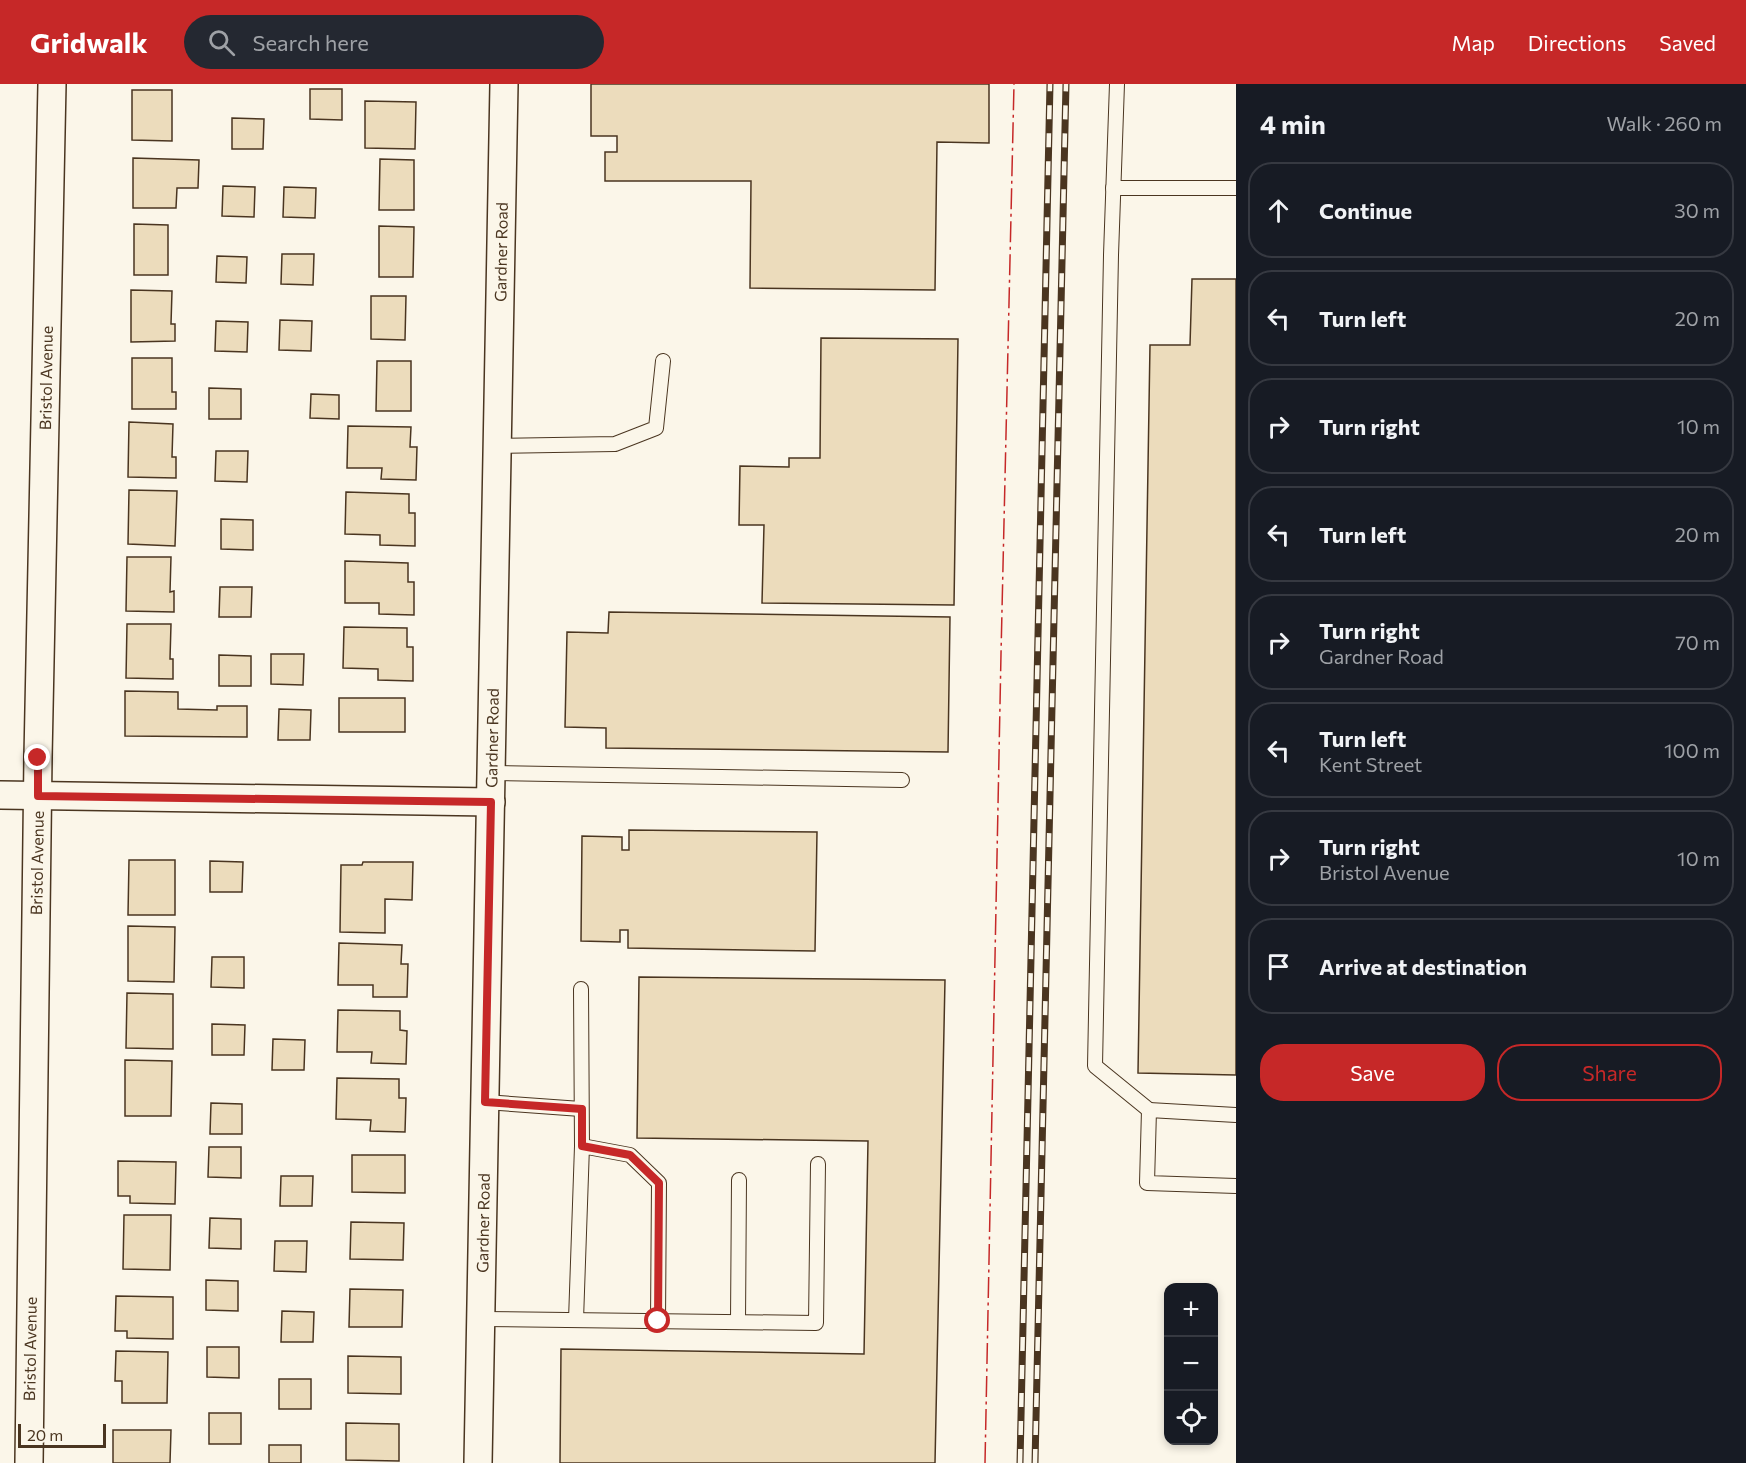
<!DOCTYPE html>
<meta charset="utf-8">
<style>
:root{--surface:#171b24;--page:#242831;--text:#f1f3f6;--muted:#9ea1a6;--line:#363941;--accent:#c62828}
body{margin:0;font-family:Commissioner,sans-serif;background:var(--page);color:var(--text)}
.controls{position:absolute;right:18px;bottom:18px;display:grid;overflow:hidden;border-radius:12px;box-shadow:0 3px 9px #0003}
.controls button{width:54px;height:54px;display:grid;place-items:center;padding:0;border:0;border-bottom:2px solid var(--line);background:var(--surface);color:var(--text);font:30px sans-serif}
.scale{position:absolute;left:18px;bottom:15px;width:88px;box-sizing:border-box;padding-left:6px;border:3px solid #4a3520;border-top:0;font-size:16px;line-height:21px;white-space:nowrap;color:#4a3520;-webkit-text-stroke:4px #fbf6e9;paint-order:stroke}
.stop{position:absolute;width:18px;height:18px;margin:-14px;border:4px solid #c62828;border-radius:50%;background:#fff}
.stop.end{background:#c62828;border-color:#fff;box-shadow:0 2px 6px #0008}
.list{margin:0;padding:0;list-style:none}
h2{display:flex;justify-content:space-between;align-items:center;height:78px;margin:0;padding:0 24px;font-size:26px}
h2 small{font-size:20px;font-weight:400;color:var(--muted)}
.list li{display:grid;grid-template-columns:39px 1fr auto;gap:18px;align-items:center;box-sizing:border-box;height:96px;margin:0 12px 12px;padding:0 12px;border:2px solid var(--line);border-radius:24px}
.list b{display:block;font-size:22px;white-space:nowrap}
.list p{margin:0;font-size:20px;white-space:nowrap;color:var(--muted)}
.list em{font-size:20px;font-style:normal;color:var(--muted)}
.actions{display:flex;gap:12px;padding:18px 24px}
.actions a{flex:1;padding:14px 0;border:2px solid var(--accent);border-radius:24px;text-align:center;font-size:21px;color:var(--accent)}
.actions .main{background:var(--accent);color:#fff}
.icon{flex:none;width:33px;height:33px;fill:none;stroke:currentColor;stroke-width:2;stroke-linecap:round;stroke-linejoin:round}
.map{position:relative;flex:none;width:1236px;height:1379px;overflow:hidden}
header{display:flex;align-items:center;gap:36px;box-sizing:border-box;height:84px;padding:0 30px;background:var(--accent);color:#fff}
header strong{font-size:28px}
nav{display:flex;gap:33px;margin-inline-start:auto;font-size:21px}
.search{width:420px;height:54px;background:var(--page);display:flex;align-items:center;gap:15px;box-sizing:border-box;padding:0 21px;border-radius:33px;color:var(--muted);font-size:22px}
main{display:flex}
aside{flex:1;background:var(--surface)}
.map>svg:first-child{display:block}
</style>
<header>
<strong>Gridwalk</strong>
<div class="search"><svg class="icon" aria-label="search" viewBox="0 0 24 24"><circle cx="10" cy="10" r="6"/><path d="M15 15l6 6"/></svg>Search here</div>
<nav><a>Map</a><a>Directions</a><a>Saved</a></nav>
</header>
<main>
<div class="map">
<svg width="1236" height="1379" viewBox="0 0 1236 1379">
<rect width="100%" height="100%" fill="#fbf6e9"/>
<g fill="#ecdcbc" stroke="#4a3520" stroke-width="1.5">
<polygon points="591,0 989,0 989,59 937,58 935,206 750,204 751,97 605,97 605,68 617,68 617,52 591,52"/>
<polygon points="310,5 342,5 342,36 310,35"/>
<polygon points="132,6 172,6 172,57 132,56"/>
<polygon points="365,17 416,18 415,65 365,64"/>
<polygon points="232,34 264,35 263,65 232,65"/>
<polygon points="133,74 199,76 198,104 177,104 176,124 133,124"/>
<polygon points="380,75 414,76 414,126 379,126"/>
<polygon points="223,102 255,103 254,133 222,132"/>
<polygon points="284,103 316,104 315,134 283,133"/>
<polygon points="134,140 168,141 168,191 134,191"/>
<polygon points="379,142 414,143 413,193 379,193"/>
<polygon points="282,170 314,170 313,201 281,200"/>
<polygon points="217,172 247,173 246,199 216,198"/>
<polygon points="1192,195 1236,195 1236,991 1138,989 1150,261 1190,261"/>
<polygon points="131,206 172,207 171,240 175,240 175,257 131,258"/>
<polygon points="371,212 406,212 405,256 371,255"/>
<polygon points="280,236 312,237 311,267 279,266"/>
<polygon points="216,237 248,238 247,268 215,267"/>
<polygon points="821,254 958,255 954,521 762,519 764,441 739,441 740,382 789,383 789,374 820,374"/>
<polygon points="132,274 172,274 172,308 176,308 176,325 132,325"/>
<polygon points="377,277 411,277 411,327 376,327"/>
<polygon points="209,304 241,305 241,335 209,335"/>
<polygon points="311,310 339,311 339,335 310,334"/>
<polygon points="129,338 173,340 172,373 176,373 176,394 128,393"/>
<polygon points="348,342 411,343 410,363 417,363 416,396 381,395 382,384 347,384"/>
<polygon points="216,367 248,367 247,398 215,397"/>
<polygon points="129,406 177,407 175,462 128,460"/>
<polygon points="346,408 409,410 409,429 415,429 415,462 380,461 380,451 345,450"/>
<polygon points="221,435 253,436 253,466 221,465"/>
<polygon points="127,473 171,473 170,508 174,507 174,528 126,527"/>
<polygon points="345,477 408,479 408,498 414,498 414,531 379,530 379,519 345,519"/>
<polygon points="220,503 252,503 251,533 219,533"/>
<polygon points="609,528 950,533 948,668 606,664 606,644 565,643 567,548 608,549"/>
<polygon points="127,540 171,540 170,575 173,575 173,595 126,594"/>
<polygon points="344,543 407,544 407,563 413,563 413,597 378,596 378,585 343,584"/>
<polygon points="271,570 304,570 303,601 271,600"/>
<polygon points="219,571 251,572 251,602 219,602"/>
<polygon points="125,607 178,608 178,625 217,626 217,622 247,622 247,653 125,652"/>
<rect x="339" y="614" width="66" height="34"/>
<polygon points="279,625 311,626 310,656 278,656"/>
<polygon points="629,746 817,748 815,867 628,864 628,846 620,846 620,858 581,857 582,752 622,753 622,766 629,766"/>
<polygon points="129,776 175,776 175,831 128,831"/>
<polygon points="210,777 243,778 242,808 210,808"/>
<polygon points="363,778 413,778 412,816 385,815 385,849 340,848 341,781 362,781"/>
<polygon points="128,842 175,843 174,898 128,897"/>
<polygon points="339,859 402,861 401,880 408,880 407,913 373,913 373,901 338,901"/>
<polygon points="212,873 244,873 244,904 211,903"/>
<polygon points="639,893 945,896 935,1379 560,1379 561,1265 864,1270 868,1057 637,1054"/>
<polygon points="127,909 173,910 173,965 126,964"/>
<polygon points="338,926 400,927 400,946 407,947 406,980 371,979 372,968 337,968"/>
<polygon points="212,940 245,941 244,971 212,971"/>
<polygon points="273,955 305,956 304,986 272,986"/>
<polygon points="125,976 172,977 171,1032 125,1032"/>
<polygon points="337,994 399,995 399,1014 406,1014 405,1048 370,1047 371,1036 336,1035"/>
<polygon points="211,1019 242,1020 242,1050 210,1050"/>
<polygon points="209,1063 241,1063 241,1094 208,1093"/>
<polygon points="352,1071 405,1071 405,1109 352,1108"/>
<polygon points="118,1077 176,1078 175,1120 130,1119 130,1112 118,1112"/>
<polygon points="281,1092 313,1092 312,1122 280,1122"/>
<polygon points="124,1131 171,1131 170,1186 123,1185"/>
<polygon points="210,1134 241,1135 241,1165 209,1164"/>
<polygon points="351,1138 404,1139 403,1176 350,1175"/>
<polygon points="275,1157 307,1157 306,1188 274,1187"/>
<polygon points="206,1196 238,1197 238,1227 206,1226"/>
<polygon points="350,1205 403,1206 402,1243 349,1243"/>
<polygon points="116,1212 173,1213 173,1255 127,1254 127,1247 115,1247"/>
<polygon points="282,1227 314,1228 313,1258 281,1258"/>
<polygon points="207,1263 239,1263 239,1294 207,1293"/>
<polygon points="116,1267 168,1268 167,1319 122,1319 122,1297 115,1297"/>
<polygon points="348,1272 401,1273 401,1310 348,1309"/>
<rect x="279" y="1295" width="32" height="30"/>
<rect x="209" y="1329" width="32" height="31"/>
<polygon points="346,1339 399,1340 399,1377 346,1376"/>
<polygon points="113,1346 171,1346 170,1379 113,1379"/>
<rect x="269" y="1361" width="32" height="18"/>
</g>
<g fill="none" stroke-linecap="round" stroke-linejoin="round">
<defs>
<g id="service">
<polyline points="1117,0 1111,171 1095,982 1149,1026"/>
<polyline points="1113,104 1236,104"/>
<polyline points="497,362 615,360 656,344 663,277"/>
<polyline points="492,689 902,696"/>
<polyline points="581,905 582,1062"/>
<polyline points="485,1018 581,1025"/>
<polyline points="1236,1031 1149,1026 1147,1099 1236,1102"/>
<polyline points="481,1235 816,1239 818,1080"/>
<polyline points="576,1236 582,1062 630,1071 659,1099 658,1237"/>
<polyline points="738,1238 739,1096"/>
</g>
<g id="minor">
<polyline points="0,711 491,718"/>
<polyline points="29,1379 38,673 52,0"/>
<polyline points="478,1379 504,0"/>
</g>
</defs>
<use href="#service" stroke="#4a3520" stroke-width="16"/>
<use href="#minor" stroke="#4a3520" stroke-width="30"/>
<use href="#service" stroke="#fbf6e9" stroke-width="14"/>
<use href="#minor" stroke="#fbf6e9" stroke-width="27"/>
<defs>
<g id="rail">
<polyline points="1020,1379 1050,0"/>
<polyline points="1035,1379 1066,0"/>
</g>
</defs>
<use href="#rail" stroke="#4a3520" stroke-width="7"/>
<use href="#rail" stroke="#fbf6e9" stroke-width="4.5" stroke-dasharray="14" stroke-linecap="butt"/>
<polyline stroke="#c62828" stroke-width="1.5" stroke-dasharray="21 4.5 3 4.5" stroke-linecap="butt" points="985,1379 1001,570 1014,0"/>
</g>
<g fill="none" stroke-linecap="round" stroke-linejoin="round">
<polyline stroke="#c62828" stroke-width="8" points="38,674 38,712 491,718 485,1018 582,1025 582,1062 630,1071 659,1099 658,1237"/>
</g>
<g text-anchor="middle" stroke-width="4.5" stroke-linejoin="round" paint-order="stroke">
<g font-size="16" fill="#4a3520" stroke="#fbf6e9">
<text transform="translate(501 168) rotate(-89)" y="6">Gardner Road</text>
<text transform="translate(46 294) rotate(-89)" y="6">Bristol Avenue</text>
<text transform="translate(492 654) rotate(-89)" y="6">Gardner Road</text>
<text transform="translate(37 779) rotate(-89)" y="6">Bristol Avenue</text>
<text transform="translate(483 1139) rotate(-89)" y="6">Gardner Road</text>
<text transform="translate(30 1265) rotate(-89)" y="6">Bristol Avenue</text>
</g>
</g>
</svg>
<div class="controls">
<button>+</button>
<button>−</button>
<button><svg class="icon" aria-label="locate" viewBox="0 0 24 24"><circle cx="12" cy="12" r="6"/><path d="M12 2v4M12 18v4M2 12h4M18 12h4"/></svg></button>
</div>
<div class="scale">20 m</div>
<div class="stop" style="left:658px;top:1237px"></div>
<div class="stop end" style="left:38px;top:674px"></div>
</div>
<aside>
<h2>4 min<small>Walk · 260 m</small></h2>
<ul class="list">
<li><svg class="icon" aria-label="ahead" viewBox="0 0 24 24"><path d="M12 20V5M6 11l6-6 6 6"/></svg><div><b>Continue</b></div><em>30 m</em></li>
<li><svg class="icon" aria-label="left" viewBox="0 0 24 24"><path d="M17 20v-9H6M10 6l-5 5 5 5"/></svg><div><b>Turn left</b></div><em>20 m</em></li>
<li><svg class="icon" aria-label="right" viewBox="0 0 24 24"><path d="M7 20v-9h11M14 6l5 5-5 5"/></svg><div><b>Turn right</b></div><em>10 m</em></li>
<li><svg class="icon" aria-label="left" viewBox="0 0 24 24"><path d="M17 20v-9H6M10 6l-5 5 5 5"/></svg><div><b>Turn left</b></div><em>20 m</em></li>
<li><svg class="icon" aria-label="right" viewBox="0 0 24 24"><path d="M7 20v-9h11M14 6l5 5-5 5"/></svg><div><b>Turn right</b><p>Gardner Road</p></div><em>70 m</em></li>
<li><svg class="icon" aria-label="left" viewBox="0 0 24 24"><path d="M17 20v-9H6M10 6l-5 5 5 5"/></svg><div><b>Turn left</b><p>Kent Street</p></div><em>100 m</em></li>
<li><svg class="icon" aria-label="right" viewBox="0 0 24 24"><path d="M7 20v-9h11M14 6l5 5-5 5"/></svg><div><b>Turn right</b><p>Bristol Avenue</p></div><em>10 m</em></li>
<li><svg class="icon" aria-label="arrive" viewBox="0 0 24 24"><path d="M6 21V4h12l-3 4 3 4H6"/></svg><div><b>Arrive at destination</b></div></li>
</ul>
<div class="actions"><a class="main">Save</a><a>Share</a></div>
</aside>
</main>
